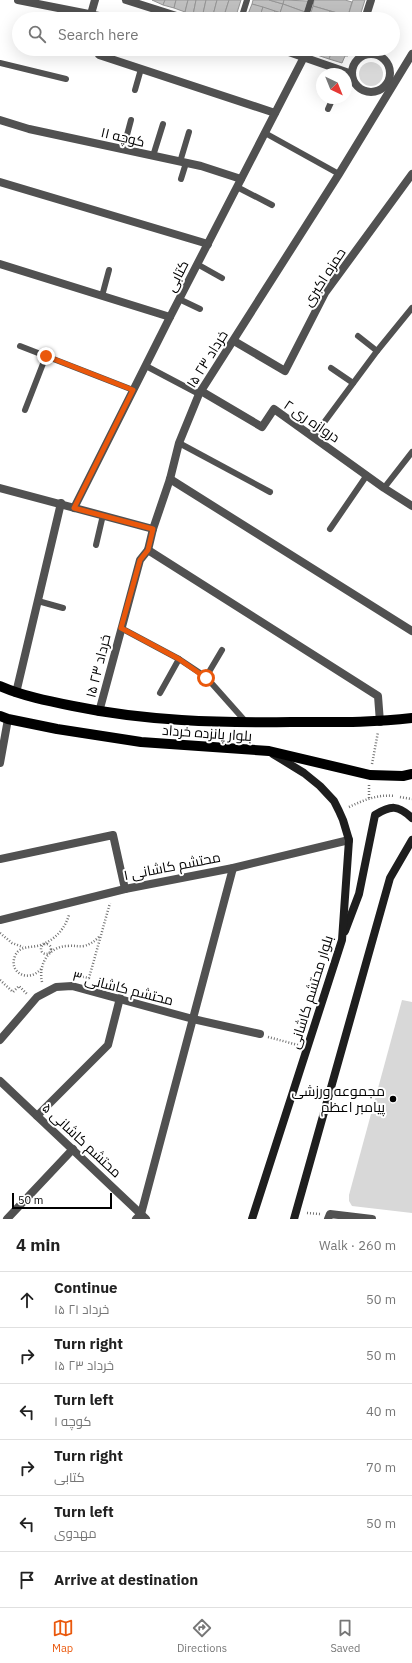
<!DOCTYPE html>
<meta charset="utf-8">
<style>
:root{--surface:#fff;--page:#f2f2f2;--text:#222;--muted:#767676;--line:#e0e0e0;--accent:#ea580c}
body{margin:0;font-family:"IBM Plex Sans",Cairo,sans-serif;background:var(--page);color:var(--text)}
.compass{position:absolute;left:316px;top:68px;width:36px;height:36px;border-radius:50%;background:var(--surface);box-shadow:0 4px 16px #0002;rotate:137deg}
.scale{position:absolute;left:12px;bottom:10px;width:100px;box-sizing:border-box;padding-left:4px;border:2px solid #000;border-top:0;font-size:11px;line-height:14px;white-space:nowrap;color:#000;-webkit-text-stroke:3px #fff;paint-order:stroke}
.stop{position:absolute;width:12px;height:12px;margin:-9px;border:3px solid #ea580c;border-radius:50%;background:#fff}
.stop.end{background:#ea580c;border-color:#fff;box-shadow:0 1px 4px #0008}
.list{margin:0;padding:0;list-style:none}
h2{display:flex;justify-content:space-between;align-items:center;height:52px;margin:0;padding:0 16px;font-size:17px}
h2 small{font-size:13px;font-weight:400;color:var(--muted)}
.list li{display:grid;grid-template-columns:26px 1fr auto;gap:12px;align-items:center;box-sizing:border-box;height:56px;padding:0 16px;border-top:1px solid var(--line)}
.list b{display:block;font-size:15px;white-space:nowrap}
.list p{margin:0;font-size:13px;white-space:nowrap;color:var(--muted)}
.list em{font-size:13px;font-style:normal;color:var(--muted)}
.icon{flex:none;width:22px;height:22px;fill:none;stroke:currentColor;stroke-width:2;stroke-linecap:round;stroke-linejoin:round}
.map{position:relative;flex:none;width:412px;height:1219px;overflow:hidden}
.search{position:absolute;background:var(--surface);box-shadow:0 4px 16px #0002;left:12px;right:12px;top:12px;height:44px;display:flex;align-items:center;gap:10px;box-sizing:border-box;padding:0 14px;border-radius:22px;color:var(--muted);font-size:15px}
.sheet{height:388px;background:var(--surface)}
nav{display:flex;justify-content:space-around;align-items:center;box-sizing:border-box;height:56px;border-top:1px solid var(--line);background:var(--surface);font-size:11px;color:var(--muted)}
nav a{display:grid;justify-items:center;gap:2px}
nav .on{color:var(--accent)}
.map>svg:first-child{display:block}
</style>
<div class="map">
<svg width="412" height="1219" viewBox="0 0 412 1219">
<rect width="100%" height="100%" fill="#fff"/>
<g fill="#d8d8d8">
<circle cx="371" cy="74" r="12"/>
<polygon points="402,1000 412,1002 412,1213 352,1206 349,1201 349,1195"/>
</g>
<g fill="#c0c0c0" stroke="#959595">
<polygon points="152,0 165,0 163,5"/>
<polygon points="165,0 176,0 174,8 163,5"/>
<polygon points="176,0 188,0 185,12 174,8"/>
<polygon points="188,0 196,0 193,15 185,12"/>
<polygon points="196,0 206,0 202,18 193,15"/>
<polygon points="206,0 217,0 212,19 202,18"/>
<polygon points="217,0 229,0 223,19 212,19"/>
<polygon points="229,0 241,0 235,19 223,19"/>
<polygon points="253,0 269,0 283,4 280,13 252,4"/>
<polygon points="269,0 284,0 283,4"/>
<polygon points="284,0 308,1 305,12 283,4"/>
<polygon points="314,0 345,0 352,2 348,16 313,6"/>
<polygon points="353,0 365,0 359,19 347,19"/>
<polygon points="252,4 263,7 259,19 246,19"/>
<polygon points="283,4 305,12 303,19 280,13"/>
<polygon points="313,6 330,11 328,19 309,19"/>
<polygon points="263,7 275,11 273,19 259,19"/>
<polygon points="275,11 285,14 284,19 273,19"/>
<polygon points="330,11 348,16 347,19 328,19"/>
<polygon points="285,14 295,17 295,19 284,19"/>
<polygon points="300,49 322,49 320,56"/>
<polygon points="322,49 333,49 329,59 320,56"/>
<polygon points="333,49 350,49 348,56 345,56 342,63 329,59"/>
</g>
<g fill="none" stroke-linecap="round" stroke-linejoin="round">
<g stroke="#737373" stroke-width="2.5" stroke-dasharray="1 2" stroke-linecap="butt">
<polyline points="372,764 378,732"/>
<polyline points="400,797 412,799"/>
<polyline points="369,798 369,785"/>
<path d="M349,807C364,800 378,794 395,796"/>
<polyline points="0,933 12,943 23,947"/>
<circle cx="46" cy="949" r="5"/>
<path d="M41,969C29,983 8,973 15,956C20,944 33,949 43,944C56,939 65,928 69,915"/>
<polyline points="74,975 89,978 110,903"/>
<polyline points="0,980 13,992 19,986 27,994"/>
<path d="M42,982C38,964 49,946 68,946C74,945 78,947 84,946C91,944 95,941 100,936"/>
<polyline points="268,1037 298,1045"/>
<polyline points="307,1213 320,1214"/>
</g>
<g stroke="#515151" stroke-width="6">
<polyline points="241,19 247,0"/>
<polyline points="305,19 311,0"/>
<polyline points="0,63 66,79"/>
<polyline points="135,90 141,69"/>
<polyline points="328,109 333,98"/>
<polyline points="265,133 339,174"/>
<polyline points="123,150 131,120"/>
<polyline points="153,156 163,124"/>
<polyline points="180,162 189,132"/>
<polyline points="181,179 186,163"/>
<polyline points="237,187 272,205"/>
<polyline points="197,264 222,278"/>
<polyline points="102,296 109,270"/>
<polyline points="179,299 200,309"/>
<polyline points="358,336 377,351"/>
<polyline points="20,346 133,390"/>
<polyline points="146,366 199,394"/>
<polyline points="331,368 353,383"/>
<polyline points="25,410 46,356"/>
<polyline points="314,436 377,351 412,308"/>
<polyline points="179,443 270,492"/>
<polyline points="384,488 412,452"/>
<polyline points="330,529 367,475"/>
<polyline points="96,545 103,515"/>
<polyline points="38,601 63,608"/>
<polyline points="121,628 179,659 206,677 246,722"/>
<polyline points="206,677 222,650"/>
<polyline points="160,693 179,659"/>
</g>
<g stroke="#515151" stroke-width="8">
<polyline points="18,0 104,17 104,19"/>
<polyline points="126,0 186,19"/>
<polyline points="91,14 95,0"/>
<polyline points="365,19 371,0"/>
<polyline points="100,49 99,55 275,113"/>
<polyline points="280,49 352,74"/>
<circle cx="371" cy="73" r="19"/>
<polyline points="0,120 29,129 201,166 241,179"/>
<polyline points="0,182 208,244"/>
<polyline points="0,264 170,317"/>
<polyline points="234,341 285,371 325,293 412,174"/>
<polyline points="201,391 262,427 274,409 384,488 412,506"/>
<polyline points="170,479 412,631"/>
<polyline points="0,488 153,529"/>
<polyline points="74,508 170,317 304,57"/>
<polyline points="148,550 378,696 380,722"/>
<polyline points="16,693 61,503"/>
<polyline points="99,712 140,560 148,550 153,529 170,479 179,443 199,394 339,174 412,54"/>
<polyline points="0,763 8,719"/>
<polyline points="0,859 113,835 125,889"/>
<polyline points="0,920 125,889 233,868 349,840"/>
<polyline points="0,1040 37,997 56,987 72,986 193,1019 260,1034"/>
<polyline points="0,1081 146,1219"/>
<polyline points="37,1116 108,1045 120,998"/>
<polyline points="7,1219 73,1149"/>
<polyline points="136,1219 141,1214 233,868"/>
<polyline points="328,1219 330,1214 372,1219"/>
</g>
<g stroke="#1e1e1e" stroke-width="8">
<path d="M345,931L359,894L375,815C391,805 398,805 412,818"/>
<polyline points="252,1219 342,940 349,840 343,820 339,811 334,801 320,786 304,773 273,754"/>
<polyline points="294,1219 390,878 412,840"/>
</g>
<g stroke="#000" stroke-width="10">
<path d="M0,686C23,696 48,701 73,706C145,721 218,723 291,722C331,722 372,723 412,718"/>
<polyline points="0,716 8,719 57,729 141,742 269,751 370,775 403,776 412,774"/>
</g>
</g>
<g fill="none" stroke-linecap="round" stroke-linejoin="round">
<polyline stroke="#ea580c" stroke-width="5" points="46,356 133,390 74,508 153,529 148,550 140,560 121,628 179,659 206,678"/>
</g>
<circle fill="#000" stroke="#fff" stroke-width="1.5" cx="393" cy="1099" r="4"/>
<g text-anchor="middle" stroke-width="4" stroke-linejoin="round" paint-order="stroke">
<g font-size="14" fill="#000" stroke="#fff">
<text transform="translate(123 137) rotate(13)" y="5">کوچه ۱۱</text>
<text transform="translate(177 276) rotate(-63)" y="5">کتابی</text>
<text transform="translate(324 277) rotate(-57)" y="5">حمزه اکبری</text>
<text transform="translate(207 359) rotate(-58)" y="5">۱۵ خرداد ۲۳</text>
<text transform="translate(312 421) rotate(34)" y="5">دروازه ری ۲</text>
<text transform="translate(98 666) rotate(-76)" y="5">۱۵ خرداد ۲۳</text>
<text transform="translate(207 733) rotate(4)" y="5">بلوار پانزده خرداد</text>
<text transform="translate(172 866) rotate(-11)" y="5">محتشم کاشانی ۱</text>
<text transform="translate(123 988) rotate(14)" y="5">محتشم کاشانی ۳</text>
<text transform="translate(311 992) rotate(-73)" y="5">بلوار محتشم کاشانی</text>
<text transform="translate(82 1140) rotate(43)" y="5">محتشم کاشانی ۵</text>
</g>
<g font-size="14" fill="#000" stroke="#fff" text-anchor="end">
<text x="385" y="1096">مجموعه ورزشی<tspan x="385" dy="16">پیامبر اعظم</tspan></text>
</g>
</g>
</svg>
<svg class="compass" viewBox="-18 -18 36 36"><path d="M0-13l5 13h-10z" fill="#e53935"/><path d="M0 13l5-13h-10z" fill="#767676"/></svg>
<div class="scale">50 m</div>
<div class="stop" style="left:206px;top:678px"></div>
<div class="stop end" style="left:46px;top:356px"></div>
<div class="search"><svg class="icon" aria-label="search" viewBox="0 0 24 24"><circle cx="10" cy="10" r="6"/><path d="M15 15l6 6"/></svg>Search here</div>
</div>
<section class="sheet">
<h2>4 min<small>Walk · 260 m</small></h2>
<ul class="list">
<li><svg class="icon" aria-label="ahead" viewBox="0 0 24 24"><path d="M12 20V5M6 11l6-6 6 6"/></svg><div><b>Continue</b><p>۱۵ خرداد ۲۱</p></div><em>50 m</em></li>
<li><svg class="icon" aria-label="right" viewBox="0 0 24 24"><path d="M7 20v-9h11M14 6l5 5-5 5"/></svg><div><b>Turn right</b><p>۱۵ خرداد ۲۳</p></div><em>50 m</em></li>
<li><svg class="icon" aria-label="left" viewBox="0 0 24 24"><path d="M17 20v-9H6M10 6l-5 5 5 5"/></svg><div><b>Turn left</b><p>کوچه ۱</p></div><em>40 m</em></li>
<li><svg class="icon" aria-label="right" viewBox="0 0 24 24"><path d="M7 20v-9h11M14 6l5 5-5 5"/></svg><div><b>Turn right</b><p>کتابی</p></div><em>70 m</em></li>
<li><svg class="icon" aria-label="left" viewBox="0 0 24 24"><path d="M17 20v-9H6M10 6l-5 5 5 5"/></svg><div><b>Turn left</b><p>مهدوی</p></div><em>50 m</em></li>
<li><svg class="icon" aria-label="arrive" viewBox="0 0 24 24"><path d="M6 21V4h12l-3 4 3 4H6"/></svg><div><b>Arrive at destination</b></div></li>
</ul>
</section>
<nav>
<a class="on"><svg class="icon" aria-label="map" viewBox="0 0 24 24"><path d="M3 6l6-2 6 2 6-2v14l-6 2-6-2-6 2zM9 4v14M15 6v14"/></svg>Map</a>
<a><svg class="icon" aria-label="directions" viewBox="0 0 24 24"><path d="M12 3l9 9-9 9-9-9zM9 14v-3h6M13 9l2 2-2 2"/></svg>Directions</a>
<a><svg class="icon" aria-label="saved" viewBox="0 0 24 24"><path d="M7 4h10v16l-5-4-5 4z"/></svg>Saved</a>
</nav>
